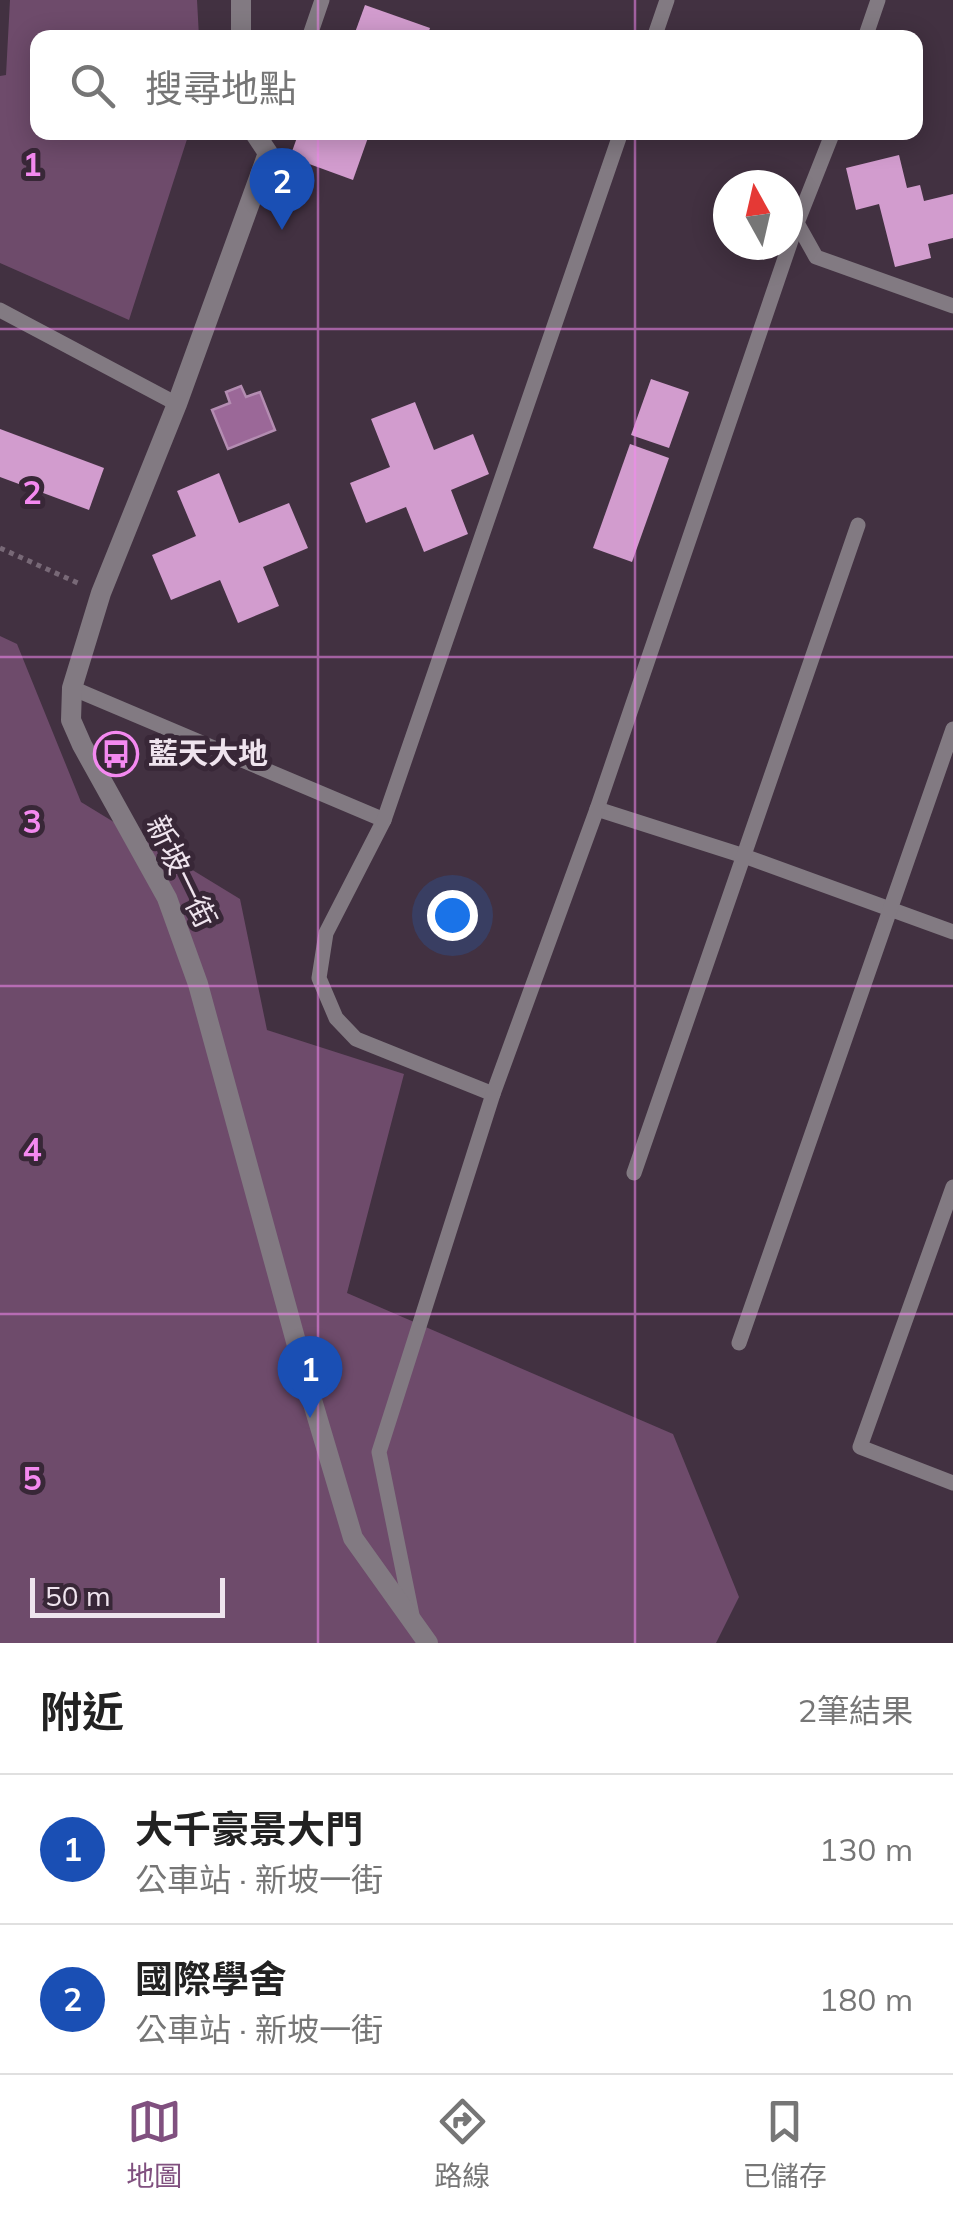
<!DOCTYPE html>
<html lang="zh-TW">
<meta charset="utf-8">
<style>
:root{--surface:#fff;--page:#f6f6f6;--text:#222;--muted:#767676;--line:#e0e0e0;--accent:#80507f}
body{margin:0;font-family:Mulish,"Noto Sans TC",sans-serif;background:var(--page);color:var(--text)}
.compass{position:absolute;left:713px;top:170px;width:90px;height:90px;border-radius:50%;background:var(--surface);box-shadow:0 5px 25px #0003;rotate:352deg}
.scale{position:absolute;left:30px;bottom:25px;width:195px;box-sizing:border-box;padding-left:10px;border:5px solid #efe4ee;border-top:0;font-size:28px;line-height:35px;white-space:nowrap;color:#efe4ee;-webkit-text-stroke:8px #382737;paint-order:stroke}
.you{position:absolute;left:452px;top:915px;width:35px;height:35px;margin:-25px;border:8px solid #fff;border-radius:50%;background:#1a73e8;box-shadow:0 0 0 15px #1a73e833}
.badge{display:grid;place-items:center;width:65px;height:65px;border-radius:50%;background:var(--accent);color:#fff;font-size:32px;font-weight:700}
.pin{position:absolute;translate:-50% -82px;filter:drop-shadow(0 2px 5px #0008)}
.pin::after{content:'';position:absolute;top:52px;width:35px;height:30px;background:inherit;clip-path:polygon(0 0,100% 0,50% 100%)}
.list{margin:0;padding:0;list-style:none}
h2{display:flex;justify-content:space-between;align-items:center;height:130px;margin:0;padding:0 40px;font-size:42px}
h2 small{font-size:32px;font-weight:400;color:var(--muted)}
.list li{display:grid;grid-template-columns:65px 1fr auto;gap:30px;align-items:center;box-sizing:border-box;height:150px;padding:0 40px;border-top:2px solid var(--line)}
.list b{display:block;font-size:38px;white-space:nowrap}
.list p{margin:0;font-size:32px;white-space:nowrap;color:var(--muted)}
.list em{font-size:32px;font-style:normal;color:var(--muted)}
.icon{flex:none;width:55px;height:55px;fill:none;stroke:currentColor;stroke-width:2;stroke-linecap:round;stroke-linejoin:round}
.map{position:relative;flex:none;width:953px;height:1643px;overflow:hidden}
.search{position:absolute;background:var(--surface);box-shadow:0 5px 25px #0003;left:30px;right:30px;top:30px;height:110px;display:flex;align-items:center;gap:25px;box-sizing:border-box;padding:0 35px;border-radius:20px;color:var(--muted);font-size:38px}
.sheet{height:430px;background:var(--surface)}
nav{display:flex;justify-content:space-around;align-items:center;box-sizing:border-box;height:140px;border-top:2px solid var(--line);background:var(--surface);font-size:28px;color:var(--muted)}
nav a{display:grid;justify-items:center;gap:5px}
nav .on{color:var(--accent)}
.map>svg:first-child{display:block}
</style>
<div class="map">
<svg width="953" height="1643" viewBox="0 0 953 1643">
<rect width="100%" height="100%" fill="#423141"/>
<g fill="#6e4b6b">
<polygon points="10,0 197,0 199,37 38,38 38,132 189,133 129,320 0,263 0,76 6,75"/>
<polygon points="0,636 17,644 81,802 240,899 267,1030 404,1074 347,1293 673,1434 739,1597 716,1643 0,1643"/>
</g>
<polygon fill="#9b6898" stroke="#b48db2" stroke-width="2.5" points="241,386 246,397 260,392 275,430 228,449 212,410 230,403 226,392"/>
<g fill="#d29cce">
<polygon points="365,5 430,28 427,38 353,38"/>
<polygon points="299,132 370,132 353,180 290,157"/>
<polygon points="899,155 907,188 920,185 924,201 953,194 953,238 928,244 931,258 895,267 879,204 856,210 846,168"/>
<polygon points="651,379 689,392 669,448 631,435"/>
<polygon points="415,402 434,450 473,434 489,474 451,490 468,534 424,552 406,507 366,523 350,483 390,467 371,419"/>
<polygon points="0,429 104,468 89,510 0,477"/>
<polygon points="630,444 669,458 632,562 593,548"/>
<polygon points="219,473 239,523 289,503 308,548 263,567 279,606 238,623 220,580 171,600 152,555 196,536 177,491"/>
</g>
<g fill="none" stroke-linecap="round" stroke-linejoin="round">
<polyline stroke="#786977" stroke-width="5" stroke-dasharray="5 5" stroke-linecap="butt" points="0,548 80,584"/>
<g stroke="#827a82" stroke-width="15">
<polyline points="309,38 322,0"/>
<polyline points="654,38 667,0"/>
<polyline points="865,38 878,0"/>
<polyline points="833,132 797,223 816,257 953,306"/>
<polyline points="0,310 177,404"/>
<polyline points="72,688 384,820"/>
<polyline points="597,809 744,856 953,932"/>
<polyline points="493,1094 356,1039 336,1018 319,978 326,933 384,820 621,132"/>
<polyline points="634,1173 858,525"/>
<polyline points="953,1187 860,1447 953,1483"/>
<polyline points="739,1343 953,729"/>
<polyline points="412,1615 379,1452 493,1094 597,809 797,223"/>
</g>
<g stroke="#827a82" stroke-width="20">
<polyline points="241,0 241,38"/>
<polyline points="254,132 268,153 177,404 101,593 72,688 71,720 82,745 167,898 198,984 312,1400 353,1538 428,1643"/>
</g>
</g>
<path fill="none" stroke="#f489f0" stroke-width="2.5" stroke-opacity="0.55" d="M318,0V38M635,0V38M318,132V1643M635,132V1643M0,329H953M0,657H953M0,986H953M0,1314H953"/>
<defs>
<symbol id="bus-ring" viewBox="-11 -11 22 22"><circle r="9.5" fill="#382737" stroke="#f489f0" stroke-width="1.5"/><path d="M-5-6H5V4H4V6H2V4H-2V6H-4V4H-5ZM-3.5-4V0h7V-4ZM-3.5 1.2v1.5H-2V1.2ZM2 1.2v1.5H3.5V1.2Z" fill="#f489f0"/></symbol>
</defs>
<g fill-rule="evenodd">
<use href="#bus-ring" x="91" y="729" width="50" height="50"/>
</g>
<g text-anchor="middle" stroke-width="10" stroke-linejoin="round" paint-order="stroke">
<g font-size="30" font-weight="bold" fill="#efe4ee" stroke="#382737" text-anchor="start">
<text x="148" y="764">藍天大地</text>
</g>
<g font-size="30" fill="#efe4ee" stroke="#382737">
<text transform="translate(181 872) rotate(64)" y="10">新坡一街</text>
</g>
</g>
<g font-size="32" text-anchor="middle" font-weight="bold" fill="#f489f0" stroke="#382737" stroke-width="10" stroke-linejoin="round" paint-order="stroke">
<text x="32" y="176">1</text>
<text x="32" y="504">2</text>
<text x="32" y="833">3</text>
<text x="32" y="1161">4</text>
<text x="32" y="1490">5</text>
</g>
</svg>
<svg class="compass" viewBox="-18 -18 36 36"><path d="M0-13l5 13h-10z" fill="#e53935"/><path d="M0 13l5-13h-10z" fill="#767676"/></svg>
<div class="scale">50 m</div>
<div class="you"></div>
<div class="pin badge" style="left:310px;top:1418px;background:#1a4fb4">1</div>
<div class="pin badge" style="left:282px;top:230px;background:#1a4fb4">2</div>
<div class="search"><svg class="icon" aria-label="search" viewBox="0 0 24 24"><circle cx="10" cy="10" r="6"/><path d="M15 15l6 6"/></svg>搜尋地點</div>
</div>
<section class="sheet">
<h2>附近<small>2筆結果</small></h2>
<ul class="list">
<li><span class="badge" style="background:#1a4fb4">1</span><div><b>大千豪景大門</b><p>公車站 · 新坡一街</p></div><em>130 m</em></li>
<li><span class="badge" style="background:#1a4fb4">2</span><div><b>國際學舍</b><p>公車站 · 新坡一街</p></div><em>180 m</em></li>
</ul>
</section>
<nav>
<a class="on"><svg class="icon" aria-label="map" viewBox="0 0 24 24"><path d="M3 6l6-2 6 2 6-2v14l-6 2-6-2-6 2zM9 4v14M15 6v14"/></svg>地圖</a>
<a><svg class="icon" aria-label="directions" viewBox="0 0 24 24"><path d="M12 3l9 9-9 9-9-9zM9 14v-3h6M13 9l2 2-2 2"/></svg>路線</a>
<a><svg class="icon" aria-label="saved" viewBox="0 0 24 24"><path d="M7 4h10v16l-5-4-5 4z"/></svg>已儲存</a>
</nav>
